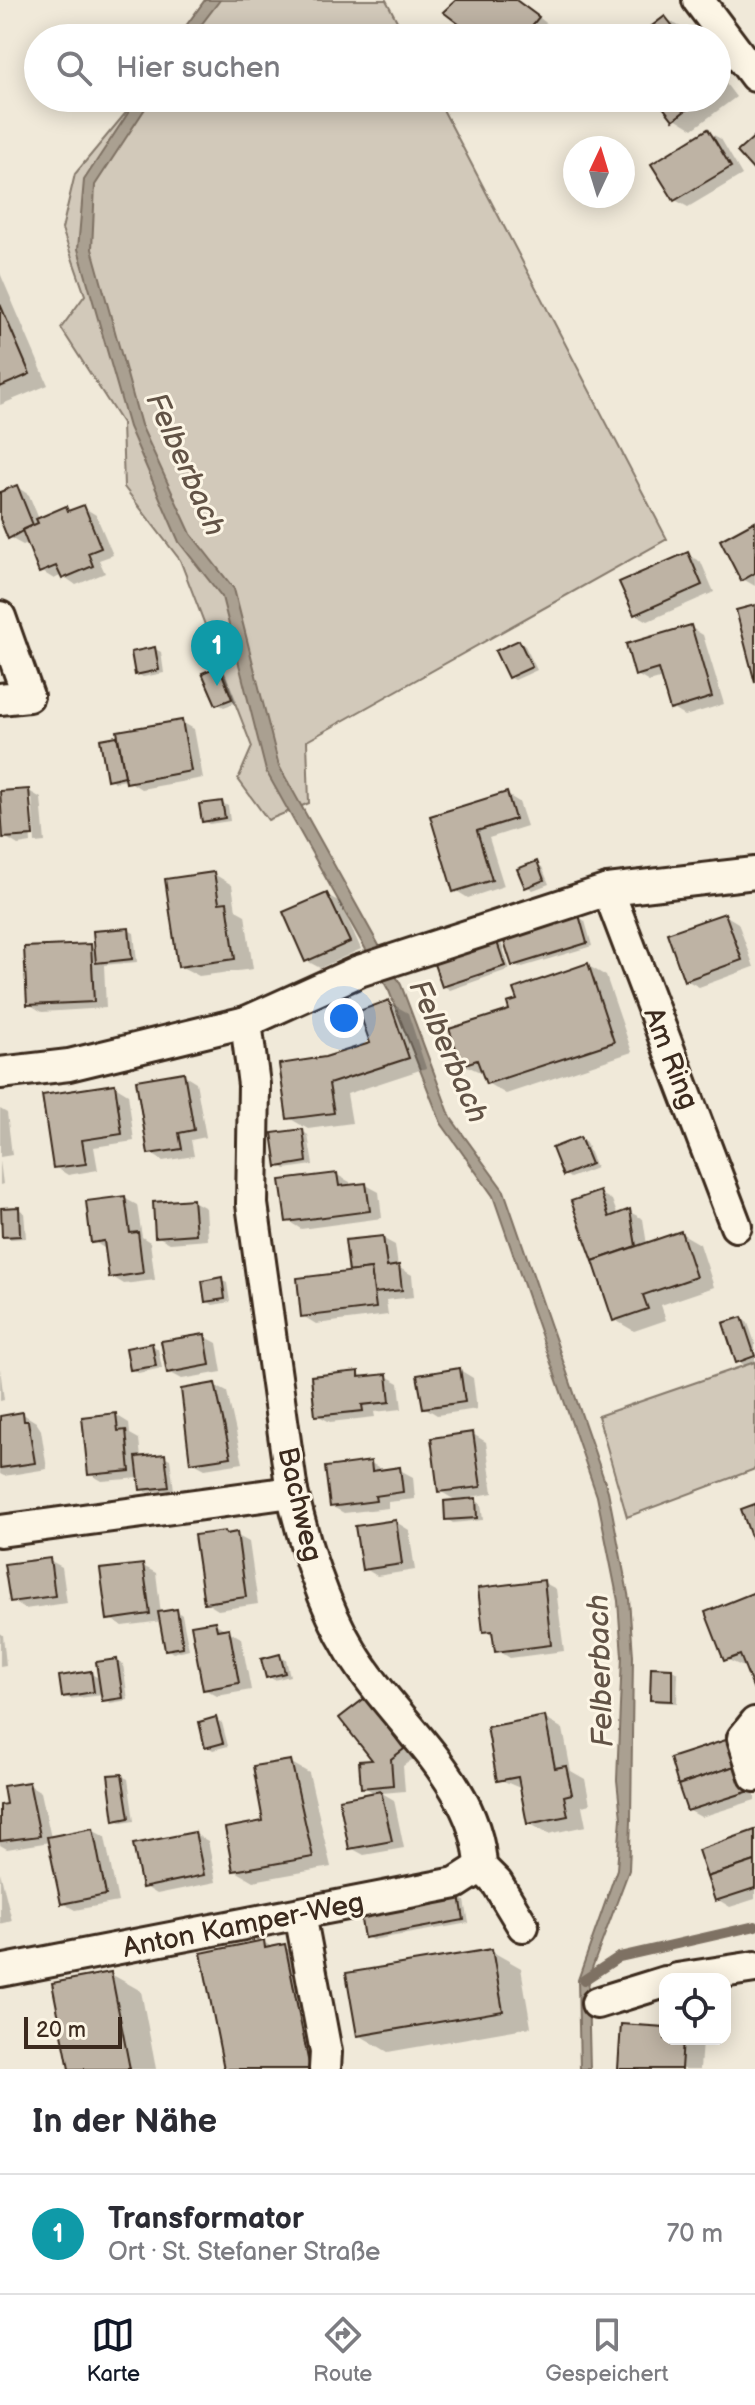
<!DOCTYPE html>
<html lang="de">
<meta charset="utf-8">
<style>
:root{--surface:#fff;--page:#f2f2f3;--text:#2b2b33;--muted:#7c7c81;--line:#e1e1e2;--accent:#111827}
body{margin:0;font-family:"Balsamiq Sans",sans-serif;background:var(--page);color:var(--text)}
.controls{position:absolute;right:24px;bottom:24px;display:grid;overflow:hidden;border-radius:16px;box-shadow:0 4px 20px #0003}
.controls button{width:72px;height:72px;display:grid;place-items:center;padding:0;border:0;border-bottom:2px solid var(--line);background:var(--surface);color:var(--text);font:40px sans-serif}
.compass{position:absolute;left:563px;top:136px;width:72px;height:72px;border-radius:50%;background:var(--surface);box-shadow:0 4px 20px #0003;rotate:4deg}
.scale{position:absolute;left:24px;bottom:20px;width:98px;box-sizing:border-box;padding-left:8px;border:4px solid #3b2a1e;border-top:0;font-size:22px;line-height:28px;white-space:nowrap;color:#3b2a1e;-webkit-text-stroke:6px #fcf5e5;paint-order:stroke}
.you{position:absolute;left:344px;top:1018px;width:28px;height:28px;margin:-20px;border:6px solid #fff;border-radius:50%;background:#1a73e8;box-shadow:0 0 0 12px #1a73e833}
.badge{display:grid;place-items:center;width:52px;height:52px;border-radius:50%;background:var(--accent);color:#fff;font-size:26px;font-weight:700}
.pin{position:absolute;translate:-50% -66px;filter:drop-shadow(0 2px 4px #0008)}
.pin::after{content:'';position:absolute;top:42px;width:28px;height:24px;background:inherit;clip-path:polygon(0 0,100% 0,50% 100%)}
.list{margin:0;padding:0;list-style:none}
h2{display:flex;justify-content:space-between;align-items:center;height:104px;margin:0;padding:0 32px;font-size:34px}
h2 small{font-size:26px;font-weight:400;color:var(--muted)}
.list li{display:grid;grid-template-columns:52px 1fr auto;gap:24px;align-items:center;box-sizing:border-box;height:120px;padding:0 32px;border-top:2px solid var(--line)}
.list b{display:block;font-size:30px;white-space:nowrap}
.list p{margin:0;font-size:26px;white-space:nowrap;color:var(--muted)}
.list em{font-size:26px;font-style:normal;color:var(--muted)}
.icon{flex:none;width:44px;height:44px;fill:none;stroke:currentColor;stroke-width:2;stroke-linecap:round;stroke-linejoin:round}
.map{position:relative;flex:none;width:755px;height:2069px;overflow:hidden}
.search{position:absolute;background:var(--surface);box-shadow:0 4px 20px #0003;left:24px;right:24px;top:24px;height:88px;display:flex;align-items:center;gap:20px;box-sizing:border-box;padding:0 28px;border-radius:44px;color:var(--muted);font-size:30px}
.sheet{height:224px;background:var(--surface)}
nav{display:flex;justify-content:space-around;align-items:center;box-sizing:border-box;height:112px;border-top:2px solid var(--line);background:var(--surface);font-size:22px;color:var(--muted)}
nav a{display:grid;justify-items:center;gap:4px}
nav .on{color:var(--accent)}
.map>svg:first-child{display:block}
</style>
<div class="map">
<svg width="755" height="2069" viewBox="0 0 755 2069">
<rect width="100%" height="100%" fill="#f0e9d9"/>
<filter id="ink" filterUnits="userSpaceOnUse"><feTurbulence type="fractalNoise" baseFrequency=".0125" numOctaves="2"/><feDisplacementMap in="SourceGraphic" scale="16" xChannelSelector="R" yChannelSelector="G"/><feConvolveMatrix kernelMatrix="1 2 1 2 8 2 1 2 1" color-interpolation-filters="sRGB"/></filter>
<g filter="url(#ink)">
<g fill="#d2c9ba" stroke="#867a6c" stroke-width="2">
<polygon points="205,0 386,0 406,38 179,38"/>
<polygon points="138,98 437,98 667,539 307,741 309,803 268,820 238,779 252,747 180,560 124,487 122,423 61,328 85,295 62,229 75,174"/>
<polygon points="755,1362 755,1469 627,1517 598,1416"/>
</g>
<g fill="#aaa091" stroke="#7e7163" stroke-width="2">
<polygon points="205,0 220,0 191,38 177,38"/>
<polygon points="138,98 152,98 95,185 92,249 141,425 191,534 234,589 279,766 401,985 451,1118 504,1191 608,1491 629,1599 633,1656 631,1821 629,1870 592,1968 588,1987 590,2069 580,2069 578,1980 617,1869 621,1818 617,1780 622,1656 618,1601 597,1496 493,1196 441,1123 389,991 266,771 222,597 179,542 129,427 78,249 84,180"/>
</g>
<g fill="#0003">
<polygon points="459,0 517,0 550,26 541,38 480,38"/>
<polygon points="665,18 684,29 690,38 640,38"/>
<polygon points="717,72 736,97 693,129 675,118 659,98 717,98"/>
<polygon points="708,132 721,139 742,175 688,207 675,200"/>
<polygon points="0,273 48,385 0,405"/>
<polygon points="17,487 29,495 39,519 66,508 72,512 83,507 96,515 113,555 99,560 105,573 76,585 62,575 54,579 41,571 28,543 23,545 10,538 0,514 0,494"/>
<polygon points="755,524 755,586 743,579"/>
<polygon points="688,555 701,562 714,592 648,621 635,614"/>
<polygon points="690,627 703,635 724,704 685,716 672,708 663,678 649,682 637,675"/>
<polygon points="519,642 525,646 537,670 515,680 509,677"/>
<polygon points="155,649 161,652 164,673 143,677 137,674"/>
<polygon points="219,669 225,672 237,702 224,707 218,704"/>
<polygon points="182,722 194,729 203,778 141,789 127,780 115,782 109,779 102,741"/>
<polygon points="29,791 41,798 45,842 35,843 32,796 28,796 31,843 18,845 5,837"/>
<polygon points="506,794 519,802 527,826 489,838 504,886 468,898 455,890 432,817"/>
<polygon points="222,803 228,806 230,821 209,824 203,820"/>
<polygon points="536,864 542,867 549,884 533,890 527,886"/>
<polygon points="214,874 232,885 236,910 245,915 253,969 199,976 180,966"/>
<polygon points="327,895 340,902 361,949 320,968 307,961"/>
<polygon points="725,915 738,923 754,967 699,987 686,980"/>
<polygon points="579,917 585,921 592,946 519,968 513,964"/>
<polygon points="128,930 134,933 137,962 104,965 106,1008 42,1012 29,1004 90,946 97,950"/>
<polygon points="496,942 502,945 510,969 450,990 444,986"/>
<polygon points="587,965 606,976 632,1052 506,1094 487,1083 484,1074 463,1064 511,1011"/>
<polygon points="389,1002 408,1013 426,1068 347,1094 352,1123 308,1129 289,1118 325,1059 372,1044"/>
<polygon points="183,1074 196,1082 206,1137 191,1140 194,1156 163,1161 150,1153"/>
<polygon points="115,1086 128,1094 134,1141 94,1147 98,1170 68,1175 55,1167"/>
<polygon points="0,1109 7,1113 12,1155 0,1157"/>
<polygon points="302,1131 308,1135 313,1165 285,1169 279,1165"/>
<polygon points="580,1139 586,1143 596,1168 570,1178 564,1174"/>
<polygon points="0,1161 3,1184 0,1185"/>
<polygon points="337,1175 350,1182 350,1187 366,1185 379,1192 382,1218 301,1229 288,1221"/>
<polygon points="599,1193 612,1200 618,1216 630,1212 643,1219 647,1245 681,1233 700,1244 714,1287 661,1305 666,1320 634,1331 615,1320 594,1259"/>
<polygon points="124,1198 137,1205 142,1237 150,1242 155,1280 124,1284 111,1276 107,1250 93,1241"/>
<polygon points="193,1201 206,1208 208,1240 170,1243 157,1236"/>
<polygon points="18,1209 24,1212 26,1238 10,1239 4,1236"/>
<polygon points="382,1238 395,1245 398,1267 412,1275 414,1297 386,1300 388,1315 316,1324 303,1316 351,1274"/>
<polygon points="221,1280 227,1283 230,1302 213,1305 207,1301"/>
<polygon points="742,1319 748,1323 755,1343 755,1361 744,1365 738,1361"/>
<polygon points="204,1336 217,1343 222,1372 182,1379 169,1372"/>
<polygon points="152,1345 158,1349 162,1368 138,1373 132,1369"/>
<polygon points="0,1368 4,1400 0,1401"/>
<polygon points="460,1370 473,1378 477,1409 437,1415 424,1407"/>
<polygon points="358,1373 367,1378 386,1376 399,1383 402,1409 374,1412 375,1417 330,1422 317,1415"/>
<polygon points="214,1385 227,1392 243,1463 205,1469 192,1462"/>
<polygon points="23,1414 36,1422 41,1430 47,1469 4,1476 0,1474 0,1418"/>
<polygon points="116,1415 129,1423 130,1434 139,1439 141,1458 164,1456 170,1459 174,1490 147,1492 141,1489 140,1478 102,1481 90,1474"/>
<polygon points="473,1434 486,1442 493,1493 455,1500 440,1491"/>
<polygon points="371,1463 385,1471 400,1470 413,1477 415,1499 388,1502 388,1508 344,1513 331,1506"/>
<polygon points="475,1500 481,1504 483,1520 453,1523 447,1519"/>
<polygon points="396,1522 409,1530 415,1570 377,1576 364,1568"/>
<polygon points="236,1535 249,1542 258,1604 218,1610 205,1602"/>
<polygon points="49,1560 62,1567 67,1603 25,1609 12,1601"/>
<polygon points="143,1566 156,1573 161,1614 176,1611 182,1615 189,1649 173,1653 167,1649 162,1621 122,1626 109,1618"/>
<polygon points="543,1582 556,1589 564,1651 510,1658 497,1650 495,1636 485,1630"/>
<polygon points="755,1594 755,1687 748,1669 726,1659"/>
<polygon points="214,1623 241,1638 251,1690 217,1696 204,1689"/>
<polygon points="0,1633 3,1635 6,1665 0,1666"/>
<polygon points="279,1656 286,1660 290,1676 274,1680 268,1676"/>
<polygon points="117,1661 123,1664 128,1700 110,1703 103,1695 70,1699 64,1696 91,1674 101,1679"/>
<polygon points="672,1670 678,1673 677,1703 658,1702 652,1699"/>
<polygon points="366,1700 378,1708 416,1757 403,1766 405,1791 382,1793 394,1800 404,1848 364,1855 351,1848 376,1794 363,1786 376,1762"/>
<polygon points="544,1718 563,1729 571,1771 585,1779 590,1804 582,1806 586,1826 548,1834 529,1823 522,1789 499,1779"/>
<polygon points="216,1719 222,1723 228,1746 213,1750 207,1746"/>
<polygon points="290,1762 309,1773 331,1867 253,1881 234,1870 265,1823"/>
<polygon points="122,1776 128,1779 134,1821 122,1823 116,1819"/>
<polygon points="755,1778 755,1800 701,1817 688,1810"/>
<polygon points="28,1784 41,1792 51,1838 92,1830 105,1837 118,1902 75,1910 62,1903 50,1842 7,1849 0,1845 0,1807 8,1806"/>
<polygon points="755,1832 755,1899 730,1907 717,1899"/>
<polygon points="195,1834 208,1841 216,1882 157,1894 144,1886"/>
<polygon points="0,1872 12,1921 0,1924"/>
<polygon points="459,1898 465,1901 469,1923 372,1940 366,1937"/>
<polygon points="263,1942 274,1948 284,1947 314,1964 335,2069 226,2069"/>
<polygon points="491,1951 521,1968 531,2027 388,2052 359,2035"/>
<polygon points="111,1974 141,1991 156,2069 71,2069"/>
<polygon points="665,2029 665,2039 702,2041 700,2069 620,2069"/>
</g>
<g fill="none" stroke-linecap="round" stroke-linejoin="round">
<polyline stroke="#7e7163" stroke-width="10" points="584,1980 619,1957 755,1926"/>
</g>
<g fill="#beb3a4" stroke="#3b2a1e" stroke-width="2">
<polygon points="456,0 516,0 539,17 522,38 477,38 443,12"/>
<polygon points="665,16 682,38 636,38"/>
<polygon points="656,98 702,98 673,120"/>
<polygon points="708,129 731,167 674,201 651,164"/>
<polygon points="755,136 755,172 737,152"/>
<polygon points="0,304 30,374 0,387"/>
<polygon points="17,485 33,525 8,539 0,519 0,492"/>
<polygon points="84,505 101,548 88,553 93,566 62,579 56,566 39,573 22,530 38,523 36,519 66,506 68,511"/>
<polygon points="755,521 755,573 741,581 720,540"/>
<polygon points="688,552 702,585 634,615 619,582"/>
<polygon points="755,605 755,683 736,610"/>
<polygon points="691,625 712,697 670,710 658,669 635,676 626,644"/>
<polygon points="519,640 532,667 508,678 495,651"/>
<polygon points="155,647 159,670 135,675 131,652"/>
<polygon points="219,666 232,699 216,705 202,673"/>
<polygon points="182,720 191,771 126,783 117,731"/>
<polygon points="117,736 125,776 107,780 100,739"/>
<polygon points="29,789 33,836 3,838 0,791"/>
<polygon points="507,792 515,819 477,831 492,880 453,892 430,816"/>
<polygon points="222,801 225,818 202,822 199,804"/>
<polygon points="537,861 544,880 525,888 517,869"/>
<polygon points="214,872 219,903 227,902 235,959 178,967 165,879"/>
<polygon points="327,893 350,942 305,962 283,912"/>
<polygon points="725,913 742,960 684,981 667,933"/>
<polygon points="579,915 587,943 512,966 503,938"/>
<polygon points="129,928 132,959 96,963 93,931"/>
<polygon points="496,939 505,966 442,987 433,961"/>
<polygon points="91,944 94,1002 27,1005 24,947"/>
<polygon points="588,963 614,1042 486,1084 477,1060 462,1065 449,1029 509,1010 507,1003 517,1000 513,989"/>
<polygon points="389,1000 409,1058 329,1084 334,1113 287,1119 279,1064 325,1057 370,1043 359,1011"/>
<polygon points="184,1072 194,1130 179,1133 182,1149 148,1154 136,1080"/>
<polygon points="115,1084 122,1134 82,1140 86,1164 53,1168 42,1095"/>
<polygon points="303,1129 307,1162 277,1167 272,1133"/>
<polygon points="580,1137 591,1164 563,1176 552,1148"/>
<polygon points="337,1173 339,1186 366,1183 370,1211 286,1222 280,1180"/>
<polygon points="600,1191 609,1217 630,1209 636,1246 593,1261 571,1201"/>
<polygon points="125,1196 130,1233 138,1232 143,1273 109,1278 104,1241 91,1243 86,1201"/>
<polygon points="193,1199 196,1234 155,1237 153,1202"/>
<polygon points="19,1207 20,1236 2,1237 1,1208"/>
<polygon points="681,1231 696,1277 643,1295 648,1309 613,1321 593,1261"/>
<polygon points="383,1236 387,1267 399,1265 402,1290 374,1293 371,1269 349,1272 345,1240"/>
<polygon points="371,1269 376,1308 301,1317 297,1278"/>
<polygon points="222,1277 225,1299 205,1302 202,1281"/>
<polygon points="742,1317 755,1356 736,1363 723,1323"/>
<polygon points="205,1334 210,1365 167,1373 161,1341"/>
<polygon points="152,1343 156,1366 130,1370 126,1348"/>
<polygon points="460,1368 465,1402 423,1408 417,1375"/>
<polygon points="359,1371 359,1377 387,1374 390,1402 362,1405 363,1411 315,1416 311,1376"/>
<polygon points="215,1383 231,1457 190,1463 181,1389"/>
<polygon points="23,1412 24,1421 28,1421 35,1463 0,1468 0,1416"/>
<polygon points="116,1413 118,1431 126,1430 130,1471 88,1475 82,1417"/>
<polygon points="473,1432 481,1487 438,1492 431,1438"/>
<polygon points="165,1454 169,1487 140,1490 136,1457"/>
<polygon points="371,1461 372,1471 400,1467 403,1492 375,1496 376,1501 330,1507 325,1467"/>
<polygon points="476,1498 477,1518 445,1520 444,1501"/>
<polygon points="755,1504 755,1548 741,1509"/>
<polygon points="396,1520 402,1564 362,1570 355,1526"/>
<polygon points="225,1531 226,1534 237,1532 246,1597 204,1603 194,1535"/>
<polygon points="50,1558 55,1596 10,1602 4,1564"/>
<polygon points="143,1564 150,1614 107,1620 100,1569"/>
<polygon points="544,1580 551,1645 495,1652 492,1631 483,1632 478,1588"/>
<polygon points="755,1592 755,1690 754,1690 740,1655 724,1661 705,1612"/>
<polygon points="177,1609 183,1647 165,1650 158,1612"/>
<polygon points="215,1621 217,1630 229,1628 239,1683 203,1690 191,1625"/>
<polygon points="280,1654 285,1673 266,1678 261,1659"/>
<polygon points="117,1659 123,1698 102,1701 96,1662"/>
<polygon points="651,1667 672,1668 672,1701 650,1700"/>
<polygon points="91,1671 94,1692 62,1697 59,1676"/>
<polygon points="365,1698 404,1749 391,1759 393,1785 361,1788 359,1761 372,1760 339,1718"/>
<polygon points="545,1716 555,1768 566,1766 572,1794 564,1796 568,1816 527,1824 518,1777 497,1781 487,1727"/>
<polygon points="216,1717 223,1743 205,1748 199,1722"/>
<polygon points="732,1738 741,1764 678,1785 670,1758"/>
<polygon points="291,1760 313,1857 233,1871 225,1828 263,1821 253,1766"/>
<polygon points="741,1764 750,1791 687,1811 678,1785"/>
<polygon points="122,1774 129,1818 114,1821 108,1775"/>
<polygon points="29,1782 40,1836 0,1841 0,1805 6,1804 3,1786"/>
<polygon points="381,1791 392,1841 349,1849 339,1799"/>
<polygon points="93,1828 106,1895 61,1904 47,1837"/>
<polygon points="755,1830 755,1861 707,1877 698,1850"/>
<polygon points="195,1832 204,1875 142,1888 133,1844"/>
<polygon points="755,1861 755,1888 715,1901 707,1877"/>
<polygon points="460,1895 464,1920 364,1938 360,1914"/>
<polygon points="264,1940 265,1948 285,1944 310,2069 224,2069 201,1953"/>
<polygon points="492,1949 503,2011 357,2036 346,1973"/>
<polygon points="111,1972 130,2069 69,2069 52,1983"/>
<polygon points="621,2024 665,2027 665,2039 683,2039 681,2069 618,2069"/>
</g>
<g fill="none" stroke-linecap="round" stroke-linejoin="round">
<defs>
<g id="street">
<polyline points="698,0 755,76"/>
<polyline points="0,617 28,696 0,699"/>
<polyline points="608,890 736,1226"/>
<path d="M246,1022L254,1085L252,1204L292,1492C305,1546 322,1603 351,1651C392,1720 478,1782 481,1867L497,1883L523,1926"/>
<polyline points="0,1073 69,1065 246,1022 359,971 608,890 755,873"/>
<polyline points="0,1531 292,1492"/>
<polyline points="755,1723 743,1738 755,1776"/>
<polyline points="300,1914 326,2052 325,2069"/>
<polyline points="0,1971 456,1883 481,1867"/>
<polyline points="677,1979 755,1967"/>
<polyline points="597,2003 665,1982"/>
</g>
</defs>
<use href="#street" stroke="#3b2a1e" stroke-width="36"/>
<use href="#street" stroke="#fcf5e5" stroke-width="30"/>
</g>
</g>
<g text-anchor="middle" stroke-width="6" stroke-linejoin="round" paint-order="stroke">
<g font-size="28" fill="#3b2a1e" stroke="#fcf5e5">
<text transform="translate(672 1058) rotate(69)" y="10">Am Ring</text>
<text transform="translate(301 1504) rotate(77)" y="10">Bachweg</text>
<text transform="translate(243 1924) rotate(-11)" y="10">Anton Kamper-Weg</text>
</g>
<g font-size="30" font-style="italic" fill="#625346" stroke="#fcf5e5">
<text transform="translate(186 464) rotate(66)" y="10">Felberbach</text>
<text transform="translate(449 1051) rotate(66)" y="10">Felberbach</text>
<text transform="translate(600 1671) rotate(-92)" y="10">Felberbach</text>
</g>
</g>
</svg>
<div class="controls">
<button><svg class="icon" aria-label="locate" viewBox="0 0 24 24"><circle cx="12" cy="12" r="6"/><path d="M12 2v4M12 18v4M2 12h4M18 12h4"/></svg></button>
</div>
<svg class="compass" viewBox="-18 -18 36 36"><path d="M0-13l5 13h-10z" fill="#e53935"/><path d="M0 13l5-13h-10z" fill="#7c7c81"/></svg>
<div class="scale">20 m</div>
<div class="you"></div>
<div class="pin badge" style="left:217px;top:686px;background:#0f9aa8">1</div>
<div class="search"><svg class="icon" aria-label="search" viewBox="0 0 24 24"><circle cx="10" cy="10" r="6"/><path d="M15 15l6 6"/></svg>Hier suchen</div>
</div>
<section class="sheet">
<h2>In der Nähe<small></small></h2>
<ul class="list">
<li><span class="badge" style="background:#0f9aa8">1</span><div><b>Transformator</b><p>Ort · St. Stefaner Straße</p></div><em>70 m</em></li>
</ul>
</section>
<nav>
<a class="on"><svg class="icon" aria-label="map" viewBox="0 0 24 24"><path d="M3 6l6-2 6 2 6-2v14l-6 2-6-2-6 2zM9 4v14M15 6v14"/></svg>Karte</a>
<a><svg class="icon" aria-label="directions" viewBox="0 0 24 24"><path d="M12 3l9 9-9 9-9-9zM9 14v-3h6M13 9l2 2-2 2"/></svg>Route</a>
<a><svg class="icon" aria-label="saved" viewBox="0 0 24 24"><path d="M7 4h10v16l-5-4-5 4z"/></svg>Gespeichert</a>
</nav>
